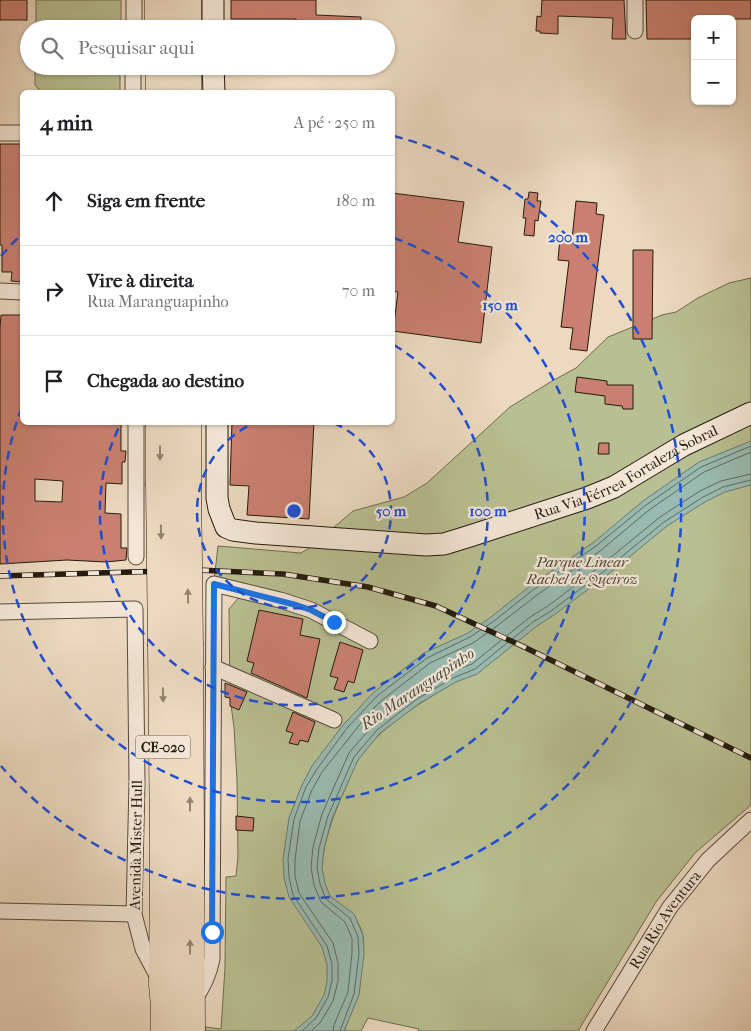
<!DOCTYPE html>
<html lang="pt">
<meta charset="utf-8">
<style>
:root{--surface:#fff;--page:#f6f6f6;--text:#202124;--muted:#757577;--line:#e0e0e0}
body{margin:0;font-family:"IM FELL French Canon",serif;background:var(--page);color:var(--text)}
.controls{position:absolute;right:15px;top:15px;display:grid;overflow:hidden;border-radius:8px;box-shadow:0 1px 4px #0004}
.controls button{width:45px;height:45px;display:grid;place-items:center;padding:0;border:0;border-bottom:1px solid var(--line);background:var(--surface);color:var(--text);font:25px sans-serif}
.stop{position:absolute;width:15px;height:15px;margin:-11px;border:4px solid #1a73e8;border-radius:50%;background:#fff}
.stop.end{background:#1a73e8;border-color:#fff;box-shadow:0 1px 5px #0008}
.list{margin:0;padding:0;list-style:none}
h2{display:flex;justify-content:space-between;align-items:center;height:65px;margin:0;padding:0 20px;font-size:21px}
h2 small{font-size:16px;font-weight:400;color:var(--muted)}
.list li{display:grid;grid-template-columns:32px 1fr auto;gap:15px;align-items:center;box-sizing:border-box;height:90px;padding:0 20px;border-top:1px solid var(--line)}
.list b{display:block;font-size:19px;white-space:nowrap}
.list p{margin:0;font-size:16px;white-space:nowrap;color:var(--muted)}
.list em{font-size:16px;font-style:normal;color:var(--muted)}
.icon{flex:none;width:28px;height:28px;fill:none;stroke:currentColor;stroke-width:2;stroke-linecap:round;stroke-linejoin:round}
.map{position:relative;flex:none;width:751px;height:1031px;overflow:hidden}
.search{position:absolute;background:var(--surface);box-shadow:0 1px 4px #0004;left:20px;top:20px;width:375px;height:55px;display:flex;align-items:center;gap:12px;box-sizing:border-box;padding:0 18px;border-radius:28px;color:var(--muted);font-size:19px}
.panel{position:absolute;background:var(--surface);box-shadow:0 1px 4px #0004;left:20px;top:90px;width:375px;height:335px;border-radius:8px}
.map>svg:first-child{display:block}
</style>
<div class="map">
<svg width="751" height="1031" viewBox="0 0 751 1031">
<rect width="100%" height="100%" fill="#ecd9c0"/>
<filter id="stains"><feTurbulence type="fractalNoise" baseFrequency=".004" numOctaves="4"/><feColorMatrix values="0 0 0 0 .2 0 0 0 0 .09 0 0 0 0 .02 0 0 0 .5 -.17"/></filter>
<radialGradient id="worn" r=".72"><stop offset=".6" stop-color="#630" stop-opacity="0"/><stop offset="1" stop-color="#630" stop-opacity=".3"/></radialGradient>
<g fill="#b8bf92" stroke="#6e6d50" fill-rule="evenodd">
<rect x="36" y="0" width="85" height="29"/>
<polygon points="35,66 120,66 120,92 41,92 35,85"/>
<path d="M751,278V805L695,853L656,902L578,1031H418L419,1029L368,1018L361,1031H344C352,1013 367,955 363,936C362,929 357,921 354,915L323,1008L303,1031H205V1027L221,1029L225,968L226,877L236,876L238,856L237,780L234,727L230,698L229,609L247,588L214,581L218,546L301,553L311,547L353,511L404,497L427,483L510,407L552,381L576,368L608,337L662,315L676,312L698,298L729,283ZM431,678L447,687C415,706 379,728 358,760C351,771 347,786 341,798C332,820 324,841 322,864L323,788Z"/>
</g>
<polygon fill="#99bab0" stroke="#6a7a70" points="751,441 751,485 725,492 705,502 667,526 606,576 554,615 537,626 477,674 456,682 420,703 380,733 358,760 332,818 324,849 322,868 325,883 330,896 354,914 363,935 364,954 359,995 344,1031 294,1031 312,1016 324,995 327,981 327,965 322,947 289,897 284,878 283,859 289,818 302,785 312,766 343,725 374,692 424,653 468,633 491,617 530,586 594,542 643,501 699,462"/>
<g fill="none" stroke-linecap="round" stroke-linejoin="round">
<g stroke="#5e6a60" stroke-width="1">
<polyline points="302,1031 316,1018 328,997 332,981 332,964 327,946 293,895 289,877 288,859 294,819 306,787 317,769 347,728 377,696 427,658 470,637 494,621 533,590 596,546 646,505 701,467 751,446"/>
<polyline points="311,1031 320,1023 333,1001 338,981 338,963 333,943 299,893 295,876 295,860 300,821 312,790 322,772 369,713 381,701 430,663 473,643 497,626 537,595 600,551 649,510 704,472 751,452"/>
<polyline points="333,1031 334,1025 348,992 352,953 352,938 345,922 321,902 314,885 311,867 313,847 322,814 349,753 373,725 413,694 450,672 472,664 530,617 548,606 599,567 660,517 700,491 721,481 751,474"/>
<polyline points="340,1031 354,994 359,954 358,937 350,918 326,899 320,884 317,867 319,848 328,816 354,757 377,730 417,699 453,678 475,669 533,622 551,611 603,572 664,522 703,497 723,487 751,480"/>
</g>
</g>
<g fill="#ca8071" stroke="#241b0f" fill-rule="evenodd">
<rect x="0" y="0" width="27" height="20"/>
<polygon points="231,0 316,0 316,15 361,17 360,28 296,24 296,19 231,19"/>
<polygon points="542,0 624,0 626,39 612,39 613,18 558,16 558,34 540,33 540,31 536,31 537,16 541,17"/>
<polygon points="646,0 751,0 751,19 695,19 695,39 647,39"/>
<polygon points="0,144 22,144 22,282 11,281 12,272 2,272 2,245 0,245"/>
<polygon points="529,192 538,193 537,201 541,201 538,221 535,220 534,236 524,235 526,218 523,218 525,199 528,199"/>
<polygon points="392,193 464,202 458,242 492,247 481,343 393,331 398,292 392,291"/>
<polygon points="576,201 597,203 596,214 604,215 587,351 570,349 573,328 561,327 569,261 558,260 560,238 572,239"/>
<polygon points="633,250 653,250 652,339 633,339"/>
<path d="M1,315H22V422H121V451H126L125,462H122V484L106,483L105,513L121,514V548H127L126,560L106,562L67,560L0,564V328ZM35,479L63,481L62,502L35,501Z"/>
<polygon points="577,377 607,381 607,385 633,385 633,409 623,409 622,406 605,404 605,396 575,392"/>
<polygon points="232,422 314,422 309,519 247,515 249,486 230,485"/>
<polygon points="599,443 609,443 609,454 598,454"/>
<polygon points="259,610 303,619 300,635 320,639 307,698 251,673 254,663 247,661"/>
<polygon points="340,642 363,650 354,683 348,681 344,692 334,689 338,678 330,676"/>
<polygon points="225,683 247,692 239,710 230,706 230,698 225,697"/>
<polygon points="293,712 315,722 308,742 300,740 298,745 289,743 293,733 286,731"/>
<polygon points="236,816 254,818 253,831 236,830"/>
</g>
<g fill="none" stroke-linecap="round" stroke-linejoin="round">
<defs>
<g id="street">
<polyline points="635,0 635,31"/>
<polyline points="134,29 134,0"/>
<polyline points="133,92 133,66"/>
<polyline points="0,133 22,133"/>
<polyline points="0,291 22,292"/>
<polyline points="136,422 136,557"/>
<polyline points="0,612 135,609 137,782 134,914 143,949 159,979"/>
<polyline points="213,667 334,720"/>
<polyline points="0,911 134,914"/>
<path d="M194,1000C203,987 209,975 212,959L214,584L280,600L311,610L370,641"/>
<path id="s1" d="M594,1031L670,907L708,860L751,820"/>
</g>
<g id="secondary">
<polyline points="213,0 213,29"/>
<polyline points="213,66 214,92"/>
<path id="s2" d="M217,422V498L219,509L226,527L233,530L256,533L426,545L444,544L470,536L587,498L614,487L684,445L751,413"/>
</g>
<g id="highway">
<polyline points="159,0 159,29"/>
<polyline points="187,29 187,0"/>
<polyline points="160,66 160,92"/>
<polyline points="187,92 187,66"/>
<polyline points="160,422 160,483"/>
<polyline points="187,482 187,422"/>
<polyline points="189,645 191,1031"/>
<polyline points="162,646 164,849 163,985 165,1006 165,1031"/>
</g>
</defs>
<use href="#street" stroke="#564a3b" stroke-width="17"/>
<use href="#secondary" stroke="#241b0f" stroke-width="23"/>
<use href="#highway" stroke="#241b0f" stroke-width="29"/>
<use href="#street" stroke="#f3e6d6" stroke-width="15"/>
<use href="#secondary" stroke="#f3e6d6" stroke-width="21"/>
<use href="#highway" stroke="#ecd9c0" stroke-width="28"/>
<defs>
<polyline id="rail" points="0,576 198,570 283,574 368,587 436,606 522,646 751,758"/>
</defs>
<use href="#rail" stroke="#241b0f" stroke-width="5.5"/>
<use href="#rail" stroke="#f3e6d6" stroke-width="4" stroke-dasharray="11" stroke-linecap="butt"/>
<defs>
<g id="highway-bridge">
<polyline points="187,482 189,645"/>
<polyline points="160,483 162,646"/>
</g>
</defs>
<use href="#highway-bridge" stroke="#241b0f" stroke-width="29" stroke-linecap="butt"/>
<use href="#highway-bridge" stroke="#ecd9c0" stroke-width="28"/>
</g>
<defs><path id="oneway-solid" d="M-6-.8H1V-3.2L6.5 0L1 3.2V.8H-6Z" transform="scale(1.25)"/></defs>
<g fill="#928470">
<use href="#oneway-solid" transform="translate(160 453) rotate(90)"/>
<use href="#oneway-solid" transform="translate(161 532) rotate(89)"/>
<use href="#oneway-solid" transform="translate(188 596) rotate(-91)"/>
<use href="#oneway-solid" transform="translate(163 695) rotate(89)"/>
<use href="#oneway-solid" transform="translate(190 804) rotate(-90)"/>
<use href="#oneway-solid" transform="translate(190 947) rotate(-90)"/>
</g>
<g fill="none" stroke-linecap="round" stroke-linejoin="round">
<polyline stroke="#1a73e8" stroke-width="6" points="212,932 214,584 296,605 311,610 334,622"/>
</g>
<g fill="none" stroke="#1d4ed8" stroke-width="2.5" stroke-dasharray="9 6">
<path d="M334 423A97 97 0 1 1 254 423"/>
<path d="M394 345A194 194 0 1 1 121 423"/>
<path d="M394 238A291 291 0 1 1 22 407"/>
<path d="M1 256A388 388 0 0 1 22 234M394 136A388 388 0 1 1 1 766"/>
</g>
<g text-anchor="middle" stroke-width="4.5" stroke-linejoin="round" paint-order="stroke">
<rect fill="#f3e6d6" stroke="#62584b" stroke-width="1" x="135.5" y="735.5" width="55" height="23" rx="4"/>
<g font-size="14" font-weight="bold" fill="#241b0f">
<text x="163" y="752">CE-020</text>
</g>
<g font-size="15" fill="#241b0f" stroke="#f3e6d6">
<text dy="5" stroke="none"><textPath href="#s2" startOffset="522">Rua Via Férrea Fortaleza Sobral</textPath></text>
<text transform="translate(136 845) rotate(-89)" y="5">Avenida Mister Hull</text>
<text dy="5" stroke="none"><textPath href="#s1" startOffset="132">Rua Rio Aventura</textPath></text>
</g>
<g font-size="15" font-style="italic" fill="#504c36" stroke="#f3e6d6">
<text x="582" y="567">Parque Linear<tspan x="582" dy="17">Rachel de Queiroz</tspan></text>
</g>
<g font-size="16" font-style="italic" fill="#474b3f" stroke="#f3e6d6">
<text transform="translate(417 688) rotate(-34)" y="6">Rio Maranguapinho</text>
</g>
</g>
<circle cx="294" cy="511" r="8" fill="#1d4ed8" stroke="#f3e6d6" stroke-width="2.5"/>
<g font-size="15" text-anchor="middle" font-weight="bold" fill="#1d4ed8" stroke="#f3e6d6" stroke-width="4.5" stroke-linejoin="round" paint-order="stroke">
<text x="568" y="242">200 m</text>
<text x="500" y="310">150 m</text>
<text x="391" y="516">50 m</text>
<text x="488" y="516">100 m</text>
</g>
<rect width="100%" height="100%" filter="url(#stains)"/>
<rect width="100%" height="100%" fill="url(#worn)"/>
</svg>
<div class="controls">
<button>+</button>
<button>−</button>
</div>
<div class="stop" style="left:212px;top:932px"></div>
<div class="stop end" style="left:334px;top:622px"></div>
<div class="search"><svg class="icon" aria-label="search" viewBox="0 0 24 24"><circle cx="10" cy="10" r="6"/><path d="M15 15l6 6"/></svg>Pesquisar aqui</div>
<section class="panel">
<h2>4 min<small>A pé · 250 m</small></h2>
<ul class="list">
<li><svg class="icon" aria-label="ahead" viewBox="0 0 24 24"><path d="M12 20V5M6 11l6-6 6 6"/></svg><div><b>Siga em frente</b></div><em>180 m</em></li>
<li><svg class="icon" aria-label="right" viewBox="0 0 24 24"><path d="M7 20v-9h11M14 6l5 5-5 5"/></svg><div><b>Vire à direita</b><p>Rua Maranguapinho</p></div><em>70 m</em></li>
<li><svg class="icon" aria-label="arrive" viewBox="0 0 24 24"><path d="M6 21V4h12l-3 4 3 4H6"/></svg><div><b>Chegada ao destino</b></div></li>
</ul>
</section>
</div>
